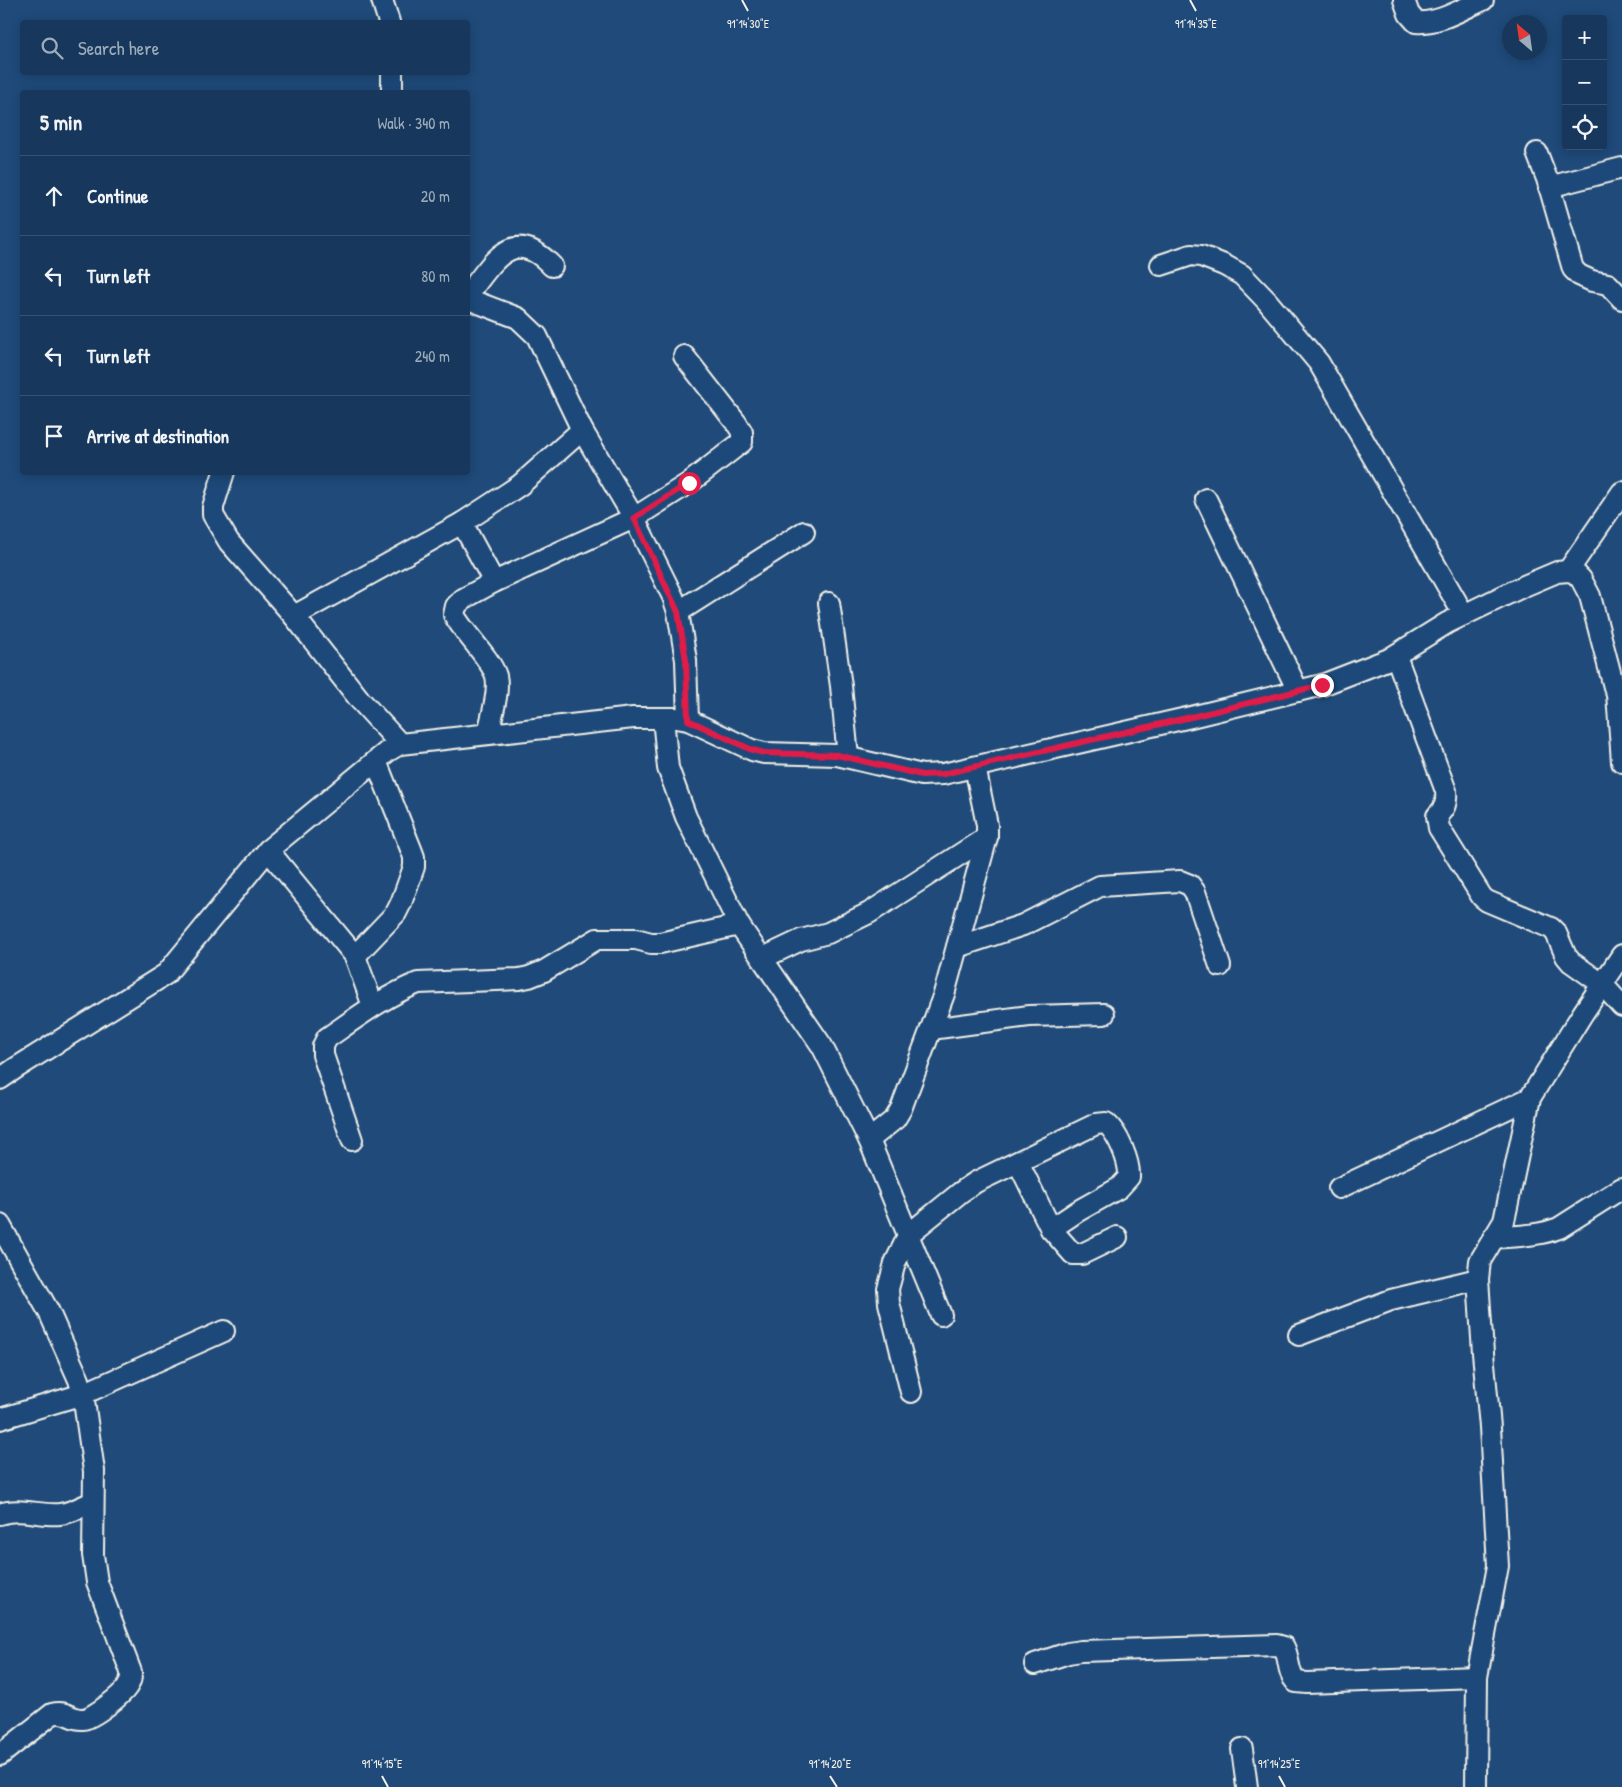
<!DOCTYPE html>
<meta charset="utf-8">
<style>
:root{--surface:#17385c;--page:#244365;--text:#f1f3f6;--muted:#9eacbb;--line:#365272}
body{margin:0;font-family:"Patrick Hand",sans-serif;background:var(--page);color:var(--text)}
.controls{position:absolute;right:15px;top:15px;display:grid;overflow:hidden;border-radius:5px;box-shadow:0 2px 12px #0003}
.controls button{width:45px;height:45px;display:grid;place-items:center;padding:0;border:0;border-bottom:1px solid var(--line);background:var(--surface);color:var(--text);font:25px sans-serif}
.compass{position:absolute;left:1502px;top:15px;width:45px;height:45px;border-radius:50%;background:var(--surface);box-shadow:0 2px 12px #0003;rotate:331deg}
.stop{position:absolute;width:15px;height:15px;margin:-11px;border:4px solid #e11d48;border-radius:50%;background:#fff}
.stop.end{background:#e11d48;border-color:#fff;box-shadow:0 1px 5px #0008}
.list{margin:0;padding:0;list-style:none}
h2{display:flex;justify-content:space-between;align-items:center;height:65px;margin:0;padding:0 20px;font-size:21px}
h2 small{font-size:16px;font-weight:400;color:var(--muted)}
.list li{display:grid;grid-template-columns:32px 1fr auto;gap:15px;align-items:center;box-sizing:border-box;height:80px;padding:0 20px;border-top:1px solid var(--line)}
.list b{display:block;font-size:19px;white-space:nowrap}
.list em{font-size:16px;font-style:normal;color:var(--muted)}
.icon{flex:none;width:28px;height:28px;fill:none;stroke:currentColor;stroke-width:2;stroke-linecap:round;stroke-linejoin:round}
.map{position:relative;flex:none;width:1622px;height:1787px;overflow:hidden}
.search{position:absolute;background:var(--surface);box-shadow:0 2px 12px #0003;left:20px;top:20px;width:450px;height:55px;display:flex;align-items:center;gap:12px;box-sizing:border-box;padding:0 18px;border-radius:5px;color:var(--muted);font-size:19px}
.panel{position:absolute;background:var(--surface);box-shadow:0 2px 12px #0003;left:20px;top:90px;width:450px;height:385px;border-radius:5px}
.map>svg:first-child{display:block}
</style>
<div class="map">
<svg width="1622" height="1787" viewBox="0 0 1622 1787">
<rect width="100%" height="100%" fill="#1f4a7a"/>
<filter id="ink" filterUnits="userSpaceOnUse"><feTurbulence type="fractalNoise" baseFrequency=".02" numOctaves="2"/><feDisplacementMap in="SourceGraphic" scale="10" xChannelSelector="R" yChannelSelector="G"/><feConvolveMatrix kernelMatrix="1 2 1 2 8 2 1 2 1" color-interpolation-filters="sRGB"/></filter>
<g filter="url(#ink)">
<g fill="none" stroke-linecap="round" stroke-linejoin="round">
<defs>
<g id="minor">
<polyline points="382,0 389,22"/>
<path d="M1404,0L1409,14L1416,22C1439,24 1462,9 1483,0"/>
<polyline points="392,72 392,92"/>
<polyline points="1537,153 1547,179 1573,269 1579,275 1592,281 1608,284 1622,299"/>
<polyline points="1549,187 1622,168"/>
<polyline points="1161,265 1191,255 1201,256 1224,265 1242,275 1267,301 1319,363 1464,615"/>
<path d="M468,294C493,263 512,224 552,266"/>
<polyline points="468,295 476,302 518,318 537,336 582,430 634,518 673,597 678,612 686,660 688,720"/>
<polyline points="224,472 213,507 213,515 229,542 294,616 360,700 400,744"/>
<polyline points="1206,499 1298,691"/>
<polyline points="462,523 494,582"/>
<polyline points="1568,571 1622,492"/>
<polyline points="829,603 841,686 848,757"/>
<polyline points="678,612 804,532"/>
<polyline points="294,616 462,523 505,495 520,485 582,430"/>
<path d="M1396,656L1446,791C1447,803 1445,808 1437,816L1439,828L1482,897L1487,901L1551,928L1556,933L1566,956L1571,962L1602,984L1622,1006"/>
<polyline points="1617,694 1622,762"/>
<polyline points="663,718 668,768 686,817 739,925 822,1046 869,1140 941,1315"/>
<path d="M488,734C491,718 500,692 496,676C491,659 464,633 454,615L456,606L463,599L494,582L634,518L689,483L742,442V432L737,424L684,356"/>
<polyline points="268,850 355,956 373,1006"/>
<polyline points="957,947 1023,925 1100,886 1180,881 1190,885 1195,892 1220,966"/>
<polyline points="355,956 396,913 401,903 414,867 414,857 411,849 376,761"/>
<polyline points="763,958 801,940 828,933 869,913 987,837"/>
<polyline points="931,1029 1029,1016 1104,1014"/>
<polyline points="0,1079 16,1068 166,974 268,850 388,751 400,744 633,718 676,718 688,720 752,750 764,753 837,755 922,775 943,774 1191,717 1322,685 1389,659 1447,623 1524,586 1557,572 1568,571 1575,573 1581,579 1590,596 1614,687 1617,694 1622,700"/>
<path d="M352,1140L323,1055V1046L327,1038C356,1018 385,996 418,983L519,979L529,977L544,971L597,939H636L651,943H660L739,925"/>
<polyline points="869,1140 895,1119 901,1109 944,994 987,837 987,825 975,767"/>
<polyline points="1018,1162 1051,1229 1073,1254 1082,1254 1117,1237"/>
<polyline points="1339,1188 1530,1098"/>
<path d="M0,1225L49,1312L79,1380L83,1394L94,1471L93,1555L97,1582L131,1672C131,1678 131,1681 127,1687C122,1695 92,1719 83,1719C70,1720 68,1710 52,1714L0,1755"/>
<path d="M1493,1238C1516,1236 1538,1236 1559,1228L1622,1188"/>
<polyline points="1299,1335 1391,1300 1478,1279"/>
<path d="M911,1392L889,1303L888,1289L895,1263L909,1234L961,1192L976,1182L1096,1124L1106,1123C1118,1133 1130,1162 1129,1177L1119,1188L1078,1211L1051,1229"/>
<polyline points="0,1419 83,1394 224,1331"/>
<path d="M0,1514C20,1507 40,1516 60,1514C71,1513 83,1506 93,1502"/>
<path d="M1035,1664L1068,1653L1081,1651L1277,1645L1284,1647C1290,1659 1287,1672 1296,1682L1307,1683L1477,1677"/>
<polyline points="1242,1749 1247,1787"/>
<polyline points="1476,1787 1477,1677 1498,1566 1490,1427 1483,1353 1478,1279 1480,1261 1504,1221 1530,1098 1583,1013 1622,955"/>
</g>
</defs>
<use href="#minor" stroke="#f4f1e8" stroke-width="24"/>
<use href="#minor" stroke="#1f4a7a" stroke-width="20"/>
</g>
</g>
<g fill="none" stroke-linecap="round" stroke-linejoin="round" filter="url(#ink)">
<polyline stroke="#e11d48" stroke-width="6" points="689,483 634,518 678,612 686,660 688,720 752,750 764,753 837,755 922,775 943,774 1191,717 1322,685"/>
</g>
<path fill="none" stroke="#f4f1e8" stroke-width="2" d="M742,0L748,11M1190,0L1196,11M382,1776L388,1787M830,1776L837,1787M1279,1776L1285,1787"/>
<g font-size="12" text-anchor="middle" fill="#f4f1e8" stroke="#1f4a7a" stroke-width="5" stroke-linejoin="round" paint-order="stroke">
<text x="748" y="28">91°14'30"E</text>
<text x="1196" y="28">91°14'35"E</text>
<text x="382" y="1768">91°14'15"E</text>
<text x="830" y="1768">91°14'20"E</text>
<text x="1279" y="1768">91°14'25"E</text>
</g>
</svg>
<div class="controls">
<button>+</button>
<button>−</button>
<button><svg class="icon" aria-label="locate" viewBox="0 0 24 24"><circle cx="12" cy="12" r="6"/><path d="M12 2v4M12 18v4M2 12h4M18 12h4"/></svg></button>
</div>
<svg class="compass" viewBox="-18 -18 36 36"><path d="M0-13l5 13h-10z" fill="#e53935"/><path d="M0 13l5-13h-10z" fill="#9eacbb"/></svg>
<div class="stop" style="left:689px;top:483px"></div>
<div class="stop end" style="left:1322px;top:685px"></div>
<div class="search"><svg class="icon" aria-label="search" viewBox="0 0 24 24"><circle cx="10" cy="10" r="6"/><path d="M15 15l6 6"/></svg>Search here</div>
<section class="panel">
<h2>5 min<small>Walk · 340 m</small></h2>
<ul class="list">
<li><svg class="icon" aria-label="ahead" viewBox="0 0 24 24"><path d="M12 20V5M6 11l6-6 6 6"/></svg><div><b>Continue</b></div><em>20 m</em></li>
<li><svg class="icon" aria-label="left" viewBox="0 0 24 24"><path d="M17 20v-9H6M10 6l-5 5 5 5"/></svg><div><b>Turn left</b></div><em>80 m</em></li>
<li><svg class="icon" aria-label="left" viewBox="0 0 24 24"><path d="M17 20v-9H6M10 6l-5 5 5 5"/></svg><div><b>Turn left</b></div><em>240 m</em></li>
<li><svg class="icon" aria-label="arrive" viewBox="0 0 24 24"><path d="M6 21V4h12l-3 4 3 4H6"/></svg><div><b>Arrive at destination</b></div></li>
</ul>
</section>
</div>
